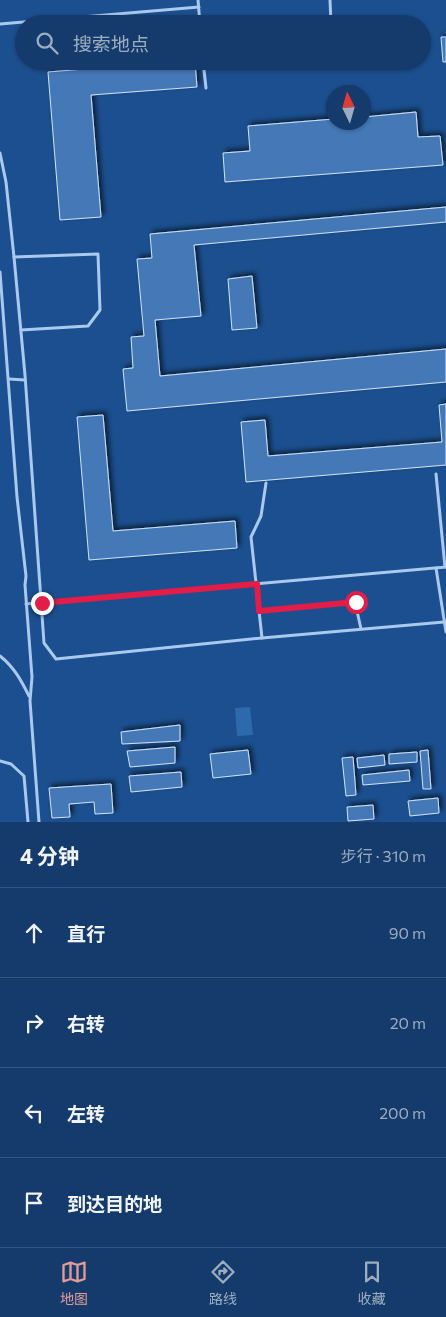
<!DOCTYPE html>
<html lang="zh">
<meta charset="utf-8">
<style>
:root{--surface:#143b6b;--page:#1d4271;--text:#f1f3f6;--muted:#9dadc1;--line:#33557e;--accent:#e69b98}
body{margin:0;font-family:Commissioner,"Noto Sans SC",sans-serif;background:var(--page);color:var(--text)}
.compass{position:absolute;left:326px;top:85px;width:45px;height:45px;border-radius:50%;background:var(--surface);box-shadow:0 1px 4px #0004;rotate:355deg}
.stop{position:absolute;width:15px;height:15px;margin:-11px;border:4px solid #e11d48;border-radius:50%;background:#fff}
.stop.end{background:#e11d48;border-color:#fff;box-shadow:0 1px 5px #0008}
.list{margin:0;padding:0;list-style:none}
h2{display:flex;justify-content:space-between;align-items:center;height:65px;margin:0;padding:0 20px;font-size:21px}
h2 small{font-size:16px;font-weight:400;color:var(--muted)}
.list li{display:grid;grid-template-columns:32px 1fr auto;gap:15px;align-items:center;box-sizing:border-box;height:90px;padding:0 20px;border-top:1px solid var(--line)}
.list b{display:block;font-size:19px;white-space:nowrap}
.list em{font-size:16px;font-style:normal;color:var(--muted)}
.icon{flex:none;width:28px;height:28px;fill:none;stroke:currentColor;stroke-width:2;stroke-linecap:round;stroke-linejoin:round}
.map{position:relative;flex:none;width:446px;height:822px;overflow:hidden}
.search{position:absolute;background:var(--surface);box-shadow:0 1px 4px #0004;left:15px;right:15px;top:15px;height:55px;display:flex;align-items:center;gap:12px;box-sizing:border-box;padding:0 18px;border-radius:28px;color:var(--muted);font-size:19px}
.sheet{height:425px;background:var(--surface)}
nav{display:flex;justify-content:space-around;align-items:center;box-sizing:border-box;height:70px;border-top:1px solid var(--line);background:var(--surface);font-size:14px;color:var(--muted)}
nav a{display:grid;justify-items:center;gap:2px}
nav .on{color:var(--accent)}
.map>svg:first-child{display:block}
</style>
<div class="map">
<svg width="446" height="822" viewBox="0 0 446 822">
<defs>
<filter id="shadow"><feDropShadow dx="3" dy="-3" stdDeviation="2.5" flood-color="#0009"/></filter>
</defs>
<rect width="100%" height="100%" fill="#1b4f8f"/>
<polygon fill="#2e69ad" points="250,707 253,735 237,736 235,708"/>
<g fill="#4478b7" stroke="#cfe3fa" filter="url(#shadow)">
<polygon points="441,37 446,37 446,62 443,62"/>
<polygon points="183,61 195,61 197,87 91,95 101,217 60,220 48,72"/>
<polygon points="416,112 418,137 440,136 443,165 225,182 223,153 250,151 248,126 334,119 334,122 364,122 364,117"/>
<polygon points="446,207 446,222 194,245 201,316 155,320 160,376 446,349 446,382 127,411 123,369 133,368 131,337 144,336 137,259 152,258 150,234"/>
<polygon points="252,276 257,328 232,330 228,279"/>
<polygon points="446,404 446,465 246,482 241,422 265,420 268,456 442,442 439,405"/>
<polygon points="103,415 113,531 235,521 237,548 89,560 77,417"/>
<polygon points="180,725 180,741 122,744 121,732"/>
<polygon points="175,747 175,763 130,767 127,751"/>
<polygon points="248,750 251,774 213,778 210,754"/>
<polygon points="428,750 431,789 423,789 420,751"/>
<polygon points="417,752 417,762 389,764 389,754"/>
<polygon points="384,755 385,765 358,768 357,758"/>
<polygon points="353,757 356,795 346,796 342,758"/>
<polygon points="409,770 410,781 363,785 362,775"/>
<polygon points="181,772 182,787 131,792 129,776"/>
<polygon points="111,784 113,813 95,814 94,802 69,804 70,817 52,818 49,788"/>
<polygon points="438,798 439,813 410,816 408,801"/>
<polygon points="373,805 374,819 348,821 347,807"/>
</g>
<g fill="none" stroke-linecap="round" stroke-linejoin="round">
<g stroke="#a9c9ee" stroke-width="3">
<polyline points="198,0 200,24"/>
<polyline points="330,0 331,24"/>
<polyline points="0,24 199,7"/>
<polyline points="203,61 206,88"/>
<polyline points="333,61 333,62"/>
<polyline points="0,153 6,182 14,257 25,375 44,643 56,659 262,638 444,622"/>
<polyline points="14,257 98,254 100,310 88,326 21,330"/>
<polyline points="0,272 17,497 26,576 25,585 32,677 30,701 39,822"/>
<polyline points="9,379 25,380"/>
<polyline points="436,474 445,567"/>
<polyline points="436,568 446,632"/>
<polyline points="26,604 446,567"/>
<polyline points="259,611 355,602 361,629"/>
<polyline points="262,638 251,537 261,516 266,483"/>
<path d="M0,656C14,667 21,680 29,696"/>
<polyline points="0,761 11,764 24,776 28,822"/>
</g>
</g>
<g fill="none" stroke-linecap="round" stroke-linejoin="round">
<polyline stroke="#e11d48" stroke-width="6" points="42,603 257,584 259,611 356,602"/>
</g>
</svg>
<svg class="compass" viewBox="-18 -18 36 36"><path d="M0-13l5 13h-10z" fill="#e53935"/><path d="M0 13l5-13h-10z" fill="#9dadc1"/></svg>
<div class="stop" style="left:356px;top:602px"></div>
<div class="stop end" style="left:42px;top:603px"></div>
<div class="search"><svg class="icon" aria-label="search" viewBox="0 0 24 24"><circle cx="10" cy="10" r="6"/><path d="M15 15l6 6"/></svg>搜索地点</div>
</div>
<section class="sheet">
<h2>4 分钟<small>步行 · 310 m</small></h2>
<ul class="list">
<li><svg class="icon" aria-label="ahead" viewBox="0 0 24 24"><path d="M12 20V5M6 11l6-6 6 6"/></svg><div><b>直行</b></div><em>90 m</em></li>
<li><svg class="icon" aria-label="right" viewBox="0 0 24 24"><path d="M7 20v-9h11M14 6l5 5-5 5"/></svg><div><b>右转</b></div><em>20 m</em></li>
<li><svg class="icon" aria-label="left" viewBox="0 0 24 24"><path d="M17 20v-9H6M10 6l-5 5 5 5"/></svg><div><b>左转</b></div><em>200 m</em></li>
<li><svg class="icon" aria-label="arrive" viewBox="0 0 24 24"><path d="M6 21V4h12l-3 4 3 4H6"/></svg><div><b>到达目的地</b></div></li>
</ul>
</section>
<nav>
<a class="on"><svg class="icon" aria-label="map" viewBox="0 0 24 24"><path d="M3 6l6-2 6 2 6-2v14l-6 2-6-2-6 2zM9 4v14M15 6v14"/></svg>地图</a>
<a><svg class="icon" aria-label="directions" viewBox="0 0 24 24"><path d="M12 3l9 9-9 9-9-9zM9 14v-3h6M13 9l2 2-2 2"/></svg>路线</a>
<a><svg class="icon" aria-label="saved" viewBox="0 0 24 24"><path d="M7 4h10v16l-5-4-5 4z"/></svg>收藏</a>
</nav>
